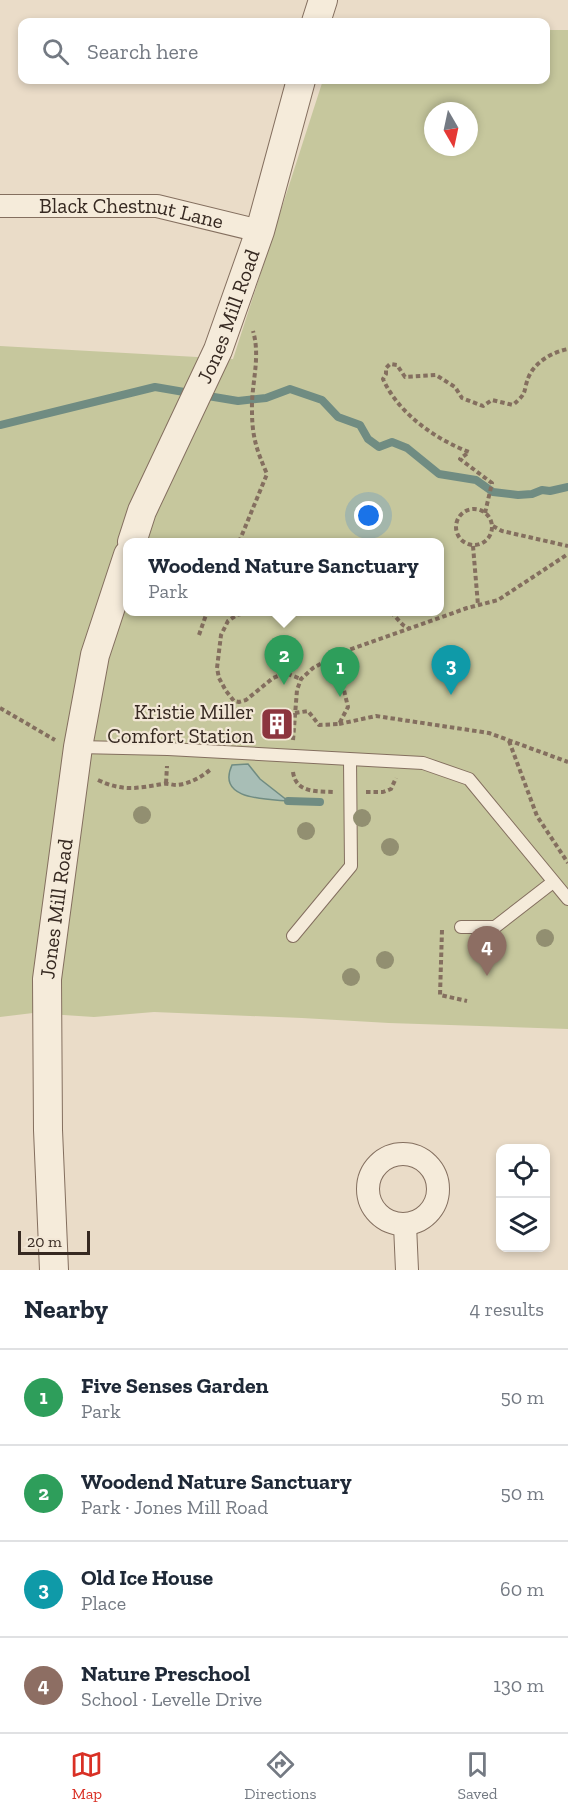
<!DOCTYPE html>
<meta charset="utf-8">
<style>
:root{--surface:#fff;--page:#f2f2f3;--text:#1f2937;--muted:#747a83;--line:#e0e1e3;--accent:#d93025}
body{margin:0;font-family:"Zilla Slab",serif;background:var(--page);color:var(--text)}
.controls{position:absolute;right:18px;bottom:18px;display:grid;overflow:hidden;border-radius:12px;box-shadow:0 3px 9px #0003}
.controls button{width:54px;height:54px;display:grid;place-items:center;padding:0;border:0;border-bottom:2px solid var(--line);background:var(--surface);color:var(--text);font:30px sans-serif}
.compass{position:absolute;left:424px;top:102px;width:54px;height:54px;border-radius:50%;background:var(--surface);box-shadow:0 3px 9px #0003;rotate:171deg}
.scale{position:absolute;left:18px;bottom:15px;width:72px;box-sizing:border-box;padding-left:6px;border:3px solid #362921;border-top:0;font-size:16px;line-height:21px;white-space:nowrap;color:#362921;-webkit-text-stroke:4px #f2e7d6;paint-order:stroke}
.you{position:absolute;left:369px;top:516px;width:21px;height:21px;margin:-15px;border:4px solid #fff;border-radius:50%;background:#1a73e8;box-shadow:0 0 0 9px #1a73e833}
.badge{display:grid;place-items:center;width:39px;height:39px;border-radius:50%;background:var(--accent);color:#fff;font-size:20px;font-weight:700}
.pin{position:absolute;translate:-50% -50px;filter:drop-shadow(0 2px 3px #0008)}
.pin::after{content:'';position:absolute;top:32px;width:21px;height:18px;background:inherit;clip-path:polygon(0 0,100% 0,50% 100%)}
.popup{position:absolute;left:123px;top:538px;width:321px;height:78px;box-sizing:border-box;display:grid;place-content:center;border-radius:12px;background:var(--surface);filter:drop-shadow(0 2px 4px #0005);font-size:20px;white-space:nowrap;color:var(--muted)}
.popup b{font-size:22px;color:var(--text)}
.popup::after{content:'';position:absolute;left:50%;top:100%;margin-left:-12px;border:12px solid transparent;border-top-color:var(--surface)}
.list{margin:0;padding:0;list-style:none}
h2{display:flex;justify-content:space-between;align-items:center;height:78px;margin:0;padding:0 24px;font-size:26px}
h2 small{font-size:20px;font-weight:400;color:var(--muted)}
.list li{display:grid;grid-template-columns:39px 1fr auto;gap:18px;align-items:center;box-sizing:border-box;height:96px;padding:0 24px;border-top:2px solid var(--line)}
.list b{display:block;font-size:22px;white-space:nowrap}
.list p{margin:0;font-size:20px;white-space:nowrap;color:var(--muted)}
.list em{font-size:20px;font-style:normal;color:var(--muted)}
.icon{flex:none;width:33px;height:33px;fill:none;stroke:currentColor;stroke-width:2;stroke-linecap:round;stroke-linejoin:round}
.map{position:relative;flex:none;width:568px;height:1270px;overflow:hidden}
.search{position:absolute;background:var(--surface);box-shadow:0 3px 9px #0003;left:18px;right:18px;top:18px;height:66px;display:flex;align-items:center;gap:15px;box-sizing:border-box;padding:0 21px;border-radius:12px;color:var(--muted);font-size:22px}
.sheet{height:462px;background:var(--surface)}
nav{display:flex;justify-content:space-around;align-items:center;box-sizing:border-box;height:84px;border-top:2px solid var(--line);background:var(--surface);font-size:16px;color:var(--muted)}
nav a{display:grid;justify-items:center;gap:3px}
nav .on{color:var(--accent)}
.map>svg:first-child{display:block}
</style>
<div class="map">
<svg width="568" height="1270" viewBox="0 0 568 1270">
<rect width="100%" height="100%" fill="#eadcc8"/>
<path fill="#c6c79d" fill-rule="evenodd" d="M546,30H568V1029L389,1023L302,1018L154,1012L94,1017L33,1013L0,1017V346L233,359L323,80H546ZM433,111H469V147H433ZM128,542H440V612H128Z"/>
<path fill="#a8beb6" stroke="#708c82" stroke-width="1.5" d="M248,764L260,779L288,801C266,799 216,800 232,765Z"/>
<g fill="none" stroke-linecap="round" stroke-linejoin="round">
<g stroke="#708c82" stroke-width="8">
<polyline points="202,395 238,401 266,398 290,389 322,400 338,417 360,425 368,439 379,447 392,442 407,448 439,474 476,480 493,492 518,495 532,494 542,490 550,491 568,487"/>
<polyline points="0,425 155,387 190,393"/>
<polyline points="288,801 320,802"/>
</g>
<defs>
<g id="service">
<polyline points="78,747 168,749 423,763 469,779 568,899"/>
<polyline points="461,927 495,927 553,882"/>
<polyline points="293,936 351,866 350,760"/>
</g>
<g id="minor">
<path id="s1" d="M0,206H157L260,231"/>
<circle cx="403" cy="1189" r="35"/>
<polyline points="405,1225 407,1270"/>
</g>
<g id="tertiary">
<polyline points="316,22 323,0"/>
<path id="s2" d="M132,542L142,511L218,350L260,231L301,80"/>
<path id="s3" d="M54,1270L48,1130L47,979L78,747L95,655L128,555"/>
</g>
</defs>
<use href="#service" stroke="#846f5f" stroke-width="14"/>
<use href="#minor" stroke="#846f5f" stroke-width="24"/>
<use href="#tertiary" stroke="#846f5f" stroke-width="30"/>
<g stroke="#846f5f" stroke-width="4" stroke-dasharray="4.5 3" stroke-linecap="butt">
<circle cx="474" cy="527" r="18"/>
<path d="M485,513L492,483L460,459L469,452C435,439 398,413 383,379L386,374V368L390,364L397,365L405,377L436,375L455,387L462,398L483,406L492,400L513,405C529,391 522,393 529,376C536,361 553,352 568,349"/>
<polyline points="493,526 502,531 568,546"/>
<path d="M239,542L267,474C257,451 252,437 252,411C251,384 261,358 253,331"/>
<polyline points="473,546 478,605"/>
<polyline points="249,612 237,615 228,621 221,635 217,668 219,678 226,691 234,701 239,702 246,700 273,678 285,673 301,679"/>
<polyline points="273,612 282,612"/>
<polyline points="391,612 403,625 410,629"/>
<polyline points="199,635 207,612"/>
<polyline points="0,708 55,740"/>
<polyline points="295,713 308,711 319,725 339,724 348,707 342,682 340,653"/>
<polyline points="339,724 376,716 489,733 568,762"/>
<polyline points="293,740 297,690 301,679 313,668 340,653 467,608 498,600 568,554"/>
<polyline points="509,741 537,816 568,863"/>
<path d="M293,772C296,794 318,791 335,792"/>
<path d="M98,780C123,792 138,788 163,784C168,783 172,785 177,785C189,784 202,777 211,769"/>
<polyline points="166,783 167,766"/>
<polyline points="366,792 383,792 391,789 396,778"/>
<polyline points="442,930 440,995 467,1001"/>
</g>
<use href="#service" stroke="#f5ebda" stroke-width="12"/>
<use href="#minor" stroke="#f5ebda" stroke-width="22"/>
<use href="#tertiary" stroke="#f5ebda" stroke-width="28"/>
</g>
<g fill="#928f71">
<circle cx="142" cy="815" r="9"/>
<circle cx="362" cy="818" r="9"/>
<circle cx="306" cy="831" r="9"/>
<circle cx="390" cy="847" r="9"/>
<circle cx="545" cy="938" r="9"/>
<circle cx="385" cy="960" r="9"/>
<circle cx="351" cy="977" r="9"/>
</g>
<defs>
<symbol id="building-square" viewBox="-11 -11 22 22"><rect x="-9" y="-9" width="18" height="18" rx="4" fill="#8c353e" stroke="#f2e7d6"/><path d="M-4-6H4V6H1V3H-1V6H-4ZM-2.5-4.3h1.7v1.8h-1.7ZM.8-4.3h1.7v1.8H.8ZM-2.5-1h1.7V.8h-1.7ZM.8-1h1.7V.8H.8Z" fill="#fff"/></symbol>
</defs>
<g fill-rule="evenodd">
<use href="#building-square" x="258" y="705" width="38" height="38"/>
</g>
<g text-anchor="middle" stroke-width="4.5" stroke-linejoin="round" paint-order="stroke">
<g font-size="21" fill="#362921" stroke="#f2e7d6">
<text dy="7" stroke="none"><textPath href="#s1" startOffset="132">Black Chestnut Lane</textPath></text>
<text dy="7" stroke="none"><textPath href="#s2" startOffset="246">Jones Mill Road</textPath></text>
<text dy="7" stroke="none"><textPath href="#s3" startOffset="362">Jones Mill Road</textPath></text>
</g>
<g font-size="21" fill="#362921" stroke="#f2e7d6" text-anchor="end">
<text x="254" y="719">Kristie Miller<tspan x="254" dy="24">Comfort Station</tspan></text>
</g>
</g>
</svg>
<div class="controls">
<button><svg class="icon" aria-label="locate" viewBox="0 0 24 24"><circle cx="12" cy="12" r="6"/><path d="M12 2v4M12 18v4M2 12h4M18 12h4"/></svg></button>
<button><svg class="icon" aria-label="layers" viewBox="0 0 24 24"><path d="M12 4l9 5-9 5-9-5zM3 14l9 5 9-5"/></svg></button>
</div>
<svg class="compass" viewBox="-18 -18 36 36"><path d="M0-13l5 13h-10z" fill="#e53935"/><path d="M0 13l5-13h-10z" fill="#747a83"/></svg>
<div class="scale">20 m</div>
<div class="you"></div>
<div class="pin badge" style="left:340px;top:697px;background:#2e9e5b">1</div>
<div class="pin badge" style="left:284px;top:685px;background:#2e9e5b">2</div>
<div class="popup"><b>Woodend Nature Sanctuary</b>Park</div>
<div class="pin badge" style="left:451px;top:695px;background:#0f9aa8">3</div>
<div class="pin badge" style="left:487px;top:976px;background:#8d6e63">4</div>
<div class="search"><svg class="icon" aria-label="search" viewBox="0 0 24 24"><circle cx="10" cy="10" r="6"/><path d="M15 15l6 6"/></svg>Search here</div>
</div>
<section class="sheet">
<h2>Nearby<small>4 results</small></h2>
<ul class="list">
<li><span class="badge" style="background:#2e9e5b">1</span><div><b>Five Senses Garden</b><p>Park</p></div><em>50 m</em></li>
<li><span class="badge" style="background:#2e9e5b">2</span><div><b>Woodend Nature Sanctuary</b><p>Park · Jones Mill Road</p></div><em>50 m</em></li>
<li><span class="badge" style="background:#0f9aa8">3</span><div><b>Old Ice House</b><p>Place</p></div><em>60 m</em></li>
<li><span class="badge" style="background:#8d6e63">4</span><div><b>Nature Preschool</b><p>School · Levelle Drive</p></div><em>130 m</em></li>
</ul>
</section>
<nav>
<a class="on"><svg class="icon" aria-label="map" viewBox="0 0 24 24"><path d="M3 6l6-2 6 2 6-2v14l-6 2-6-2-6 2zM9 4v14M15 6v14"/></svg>Map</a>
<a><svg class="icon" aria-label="directions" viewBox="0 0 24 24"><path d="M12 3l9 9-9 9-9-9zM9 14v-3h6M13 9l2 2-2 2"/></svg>Directions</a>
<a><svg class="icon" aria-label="saved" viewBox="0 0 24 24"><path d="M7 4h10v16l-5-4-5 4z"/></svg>Saved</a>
</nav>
